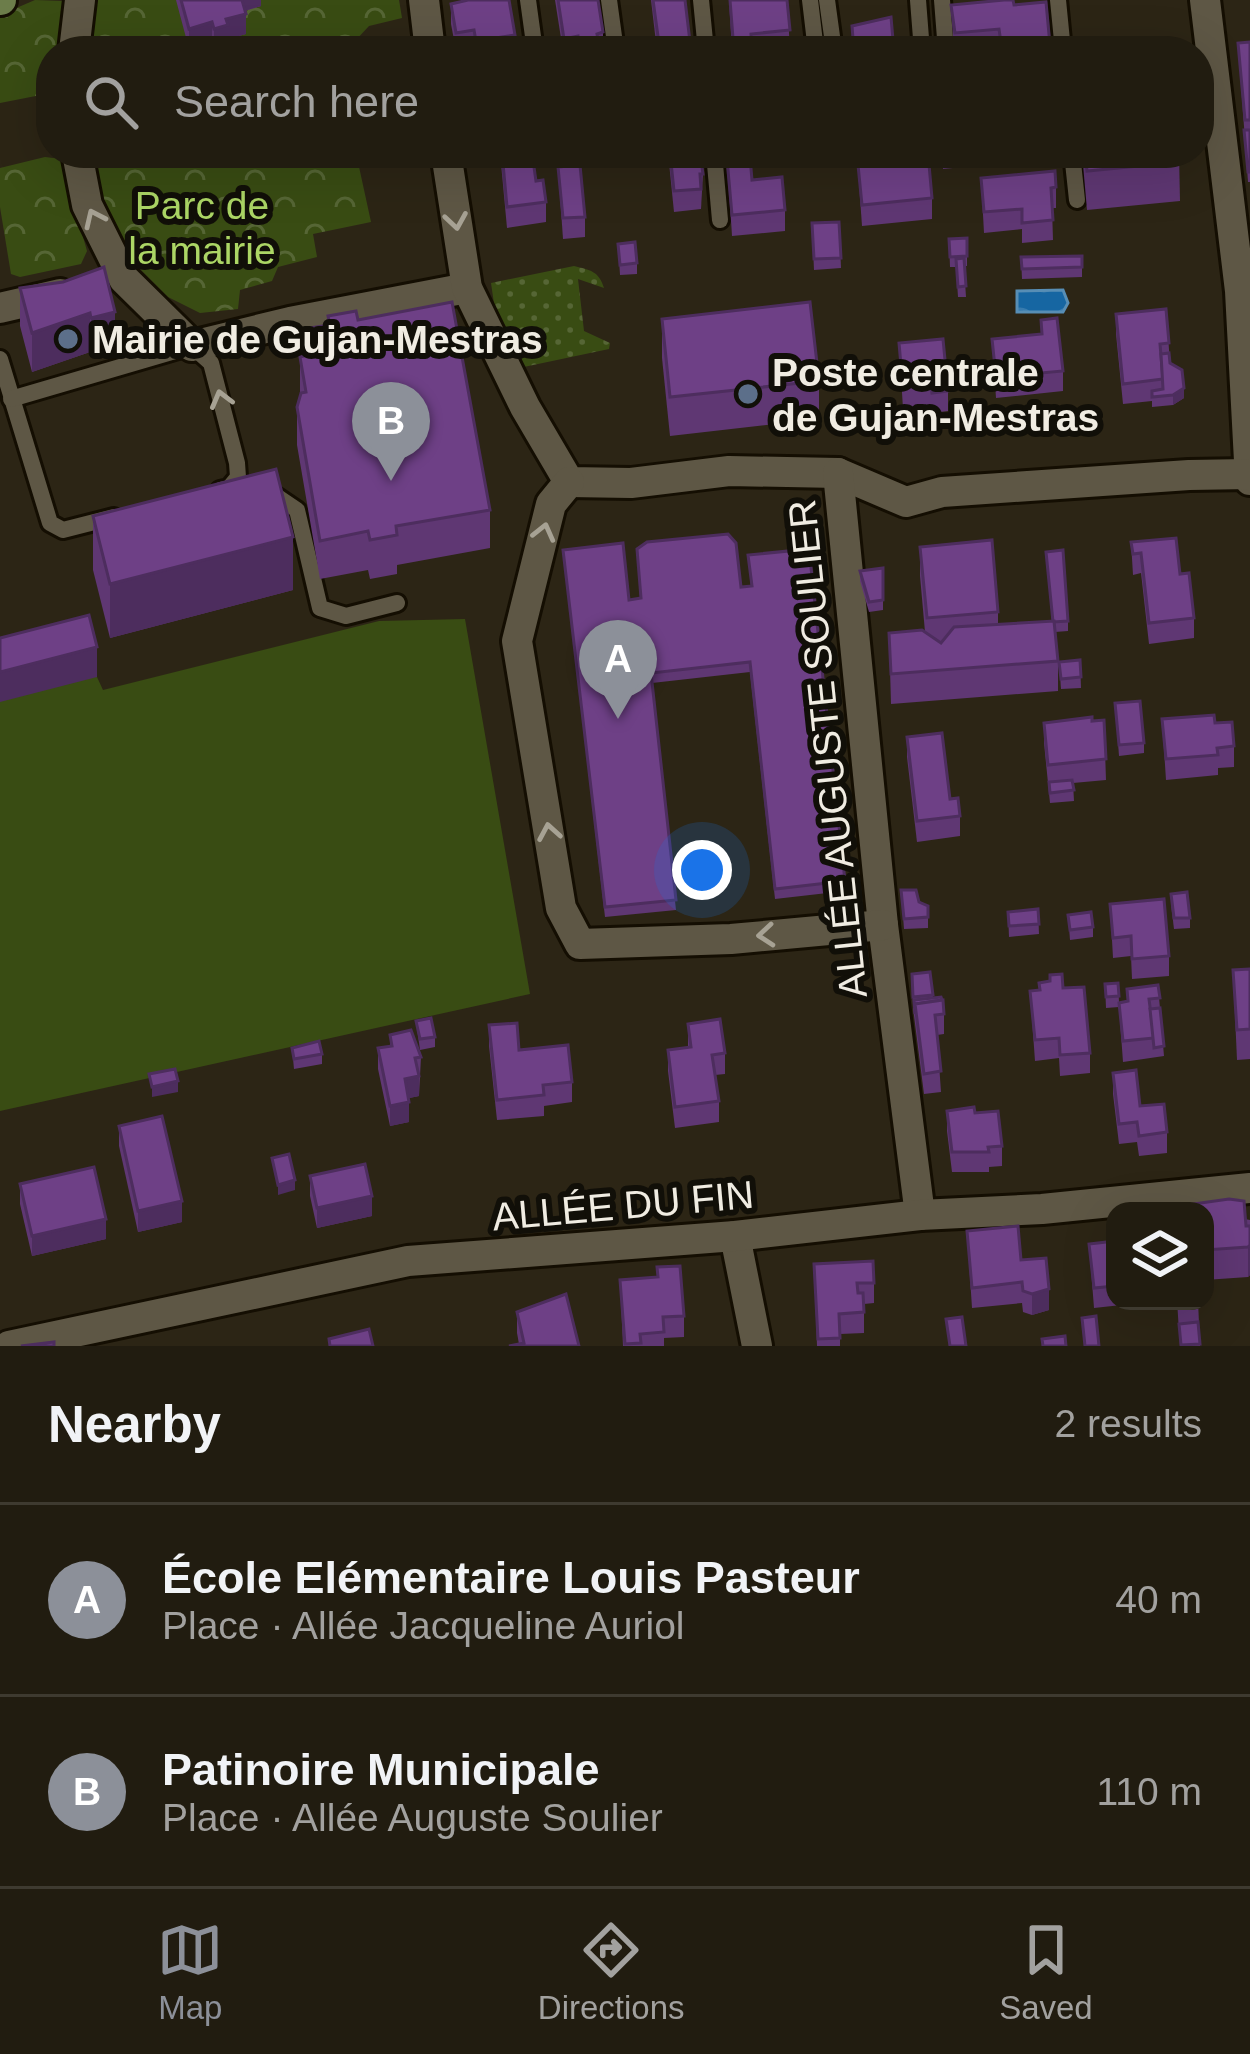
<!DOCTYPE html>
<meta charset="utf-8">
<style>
:root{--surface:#211c10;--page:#2d291e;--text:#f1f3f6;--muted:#a2a19f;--line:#3e3a30;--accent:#8c9099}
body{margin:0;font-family:Helvetica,sans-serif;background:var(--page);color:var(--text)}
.controls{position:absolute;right:36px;bottom:36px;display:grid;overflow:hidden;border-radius:24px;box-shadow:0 12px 48px #0002}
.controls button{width:108px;height:108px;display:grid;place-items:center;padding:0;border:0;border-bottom:3px solid var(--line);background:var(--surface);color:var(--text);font:60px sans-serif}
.you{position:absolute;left:702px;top:870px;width:42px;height:42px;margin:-30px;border:9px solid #fff;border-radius:50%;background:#1a73e8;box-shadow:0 0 0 18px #1a73e833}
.badge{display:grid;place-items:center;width:78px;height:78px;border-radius:50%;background:var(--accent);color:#fff;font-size:39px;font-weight:700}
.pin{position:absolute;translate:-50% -99px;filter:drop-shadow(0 3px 6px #0008)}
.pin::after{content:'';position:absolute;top:63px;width:42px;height:36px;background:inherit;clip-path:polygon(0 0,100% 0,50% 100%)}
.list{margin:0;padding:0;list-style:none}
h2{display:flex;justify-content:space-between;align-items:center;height:156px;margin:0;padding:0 48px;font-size:51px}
h2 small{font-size:39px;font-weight:400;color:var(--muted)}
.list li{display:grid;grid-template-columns:78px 1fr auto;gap:36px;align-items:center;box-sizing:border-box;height:192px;padding:0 48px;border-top:3px solid var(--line)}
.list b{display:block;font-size:45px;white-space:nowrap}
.list p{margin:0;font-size:39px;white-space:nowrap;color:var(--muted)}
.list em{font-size:39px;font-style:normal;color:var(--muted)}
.icon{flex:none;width:66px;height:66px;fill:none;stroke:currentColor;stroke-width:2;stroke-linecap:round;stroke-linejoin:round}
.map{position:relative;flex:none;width:1250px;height:1346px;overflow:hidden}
.search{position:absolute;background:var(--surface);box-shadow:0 12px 48px #0002;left:36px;right:36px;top:36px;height:132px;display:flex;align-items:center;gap:30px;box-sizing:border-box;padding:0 42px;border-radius:48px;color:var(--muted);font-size:45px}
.sheet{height:540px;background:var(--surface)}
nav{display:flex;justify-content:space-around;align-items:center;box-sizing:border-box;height:168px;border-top:3px solid var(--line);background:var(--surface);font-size:33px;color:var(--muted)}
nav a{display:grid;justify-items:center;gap:6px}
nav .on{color:var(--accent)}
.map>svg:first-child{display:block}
</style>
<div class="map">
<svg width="1250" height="1346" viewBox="0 0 1250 1346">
<defs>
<pattern id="grass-dots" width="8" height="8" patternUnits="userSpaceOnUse" patternTransform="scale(3)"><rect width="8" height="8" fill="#394c13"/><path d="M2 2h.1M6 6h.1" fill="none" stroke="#566635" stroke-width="1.8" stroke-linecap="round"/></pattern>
<pattern id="park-crowns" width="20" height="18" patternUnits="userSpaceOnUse" patternTransform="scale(3)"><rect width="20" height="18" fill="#394c13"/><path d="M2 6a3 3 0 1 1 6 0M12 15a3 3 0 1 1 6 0" fill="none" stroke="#566635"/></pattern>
<pattern id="water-waves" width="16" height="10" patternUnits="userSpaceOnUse" patternTransform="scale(3)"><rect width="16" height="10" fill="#1666a2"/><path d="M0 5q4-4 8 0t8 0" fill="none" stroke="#387caf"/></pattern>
</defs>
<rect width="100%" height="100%" fill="#2c2515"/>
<path fill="url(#grass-dots)" d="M574,266C590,270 599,271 604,288L578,279L584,331L610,343L609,349L519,368L497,324L491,283Z"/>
<g fill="url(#park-crowns)">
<polygon points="35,0 63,1 58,51 51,51 51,93 0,103 0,15"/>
<polygon points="97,0 399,0 402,18 369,26 354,42 334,46 335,51 92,51"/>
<polygon points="92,153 356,153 371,222 313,234 317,257 278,267 272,281 240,290 238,309 200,313 168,297 124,253 105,207"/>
<polygon points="45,157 61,159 87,251 81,264 20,277 11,274 0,207 0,168"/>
</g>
<polygon fill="#394c13" points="465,619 530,994 0,1111 0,640 97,677 103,690 379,621"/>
<polygon fill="url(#water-waves)" stroke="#578eb5" stroke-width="3" points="1063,290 1068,303 1063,312 1017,312 1017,291"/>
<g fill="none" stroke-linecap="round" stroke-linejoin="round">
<defs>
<g id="lane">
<polyline points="528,0 535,51"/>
<polyline points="609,0 616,51"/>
<polyline points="701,0 706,51"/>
<polyline points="810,0 816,51"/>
<polyline points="827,0 834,51"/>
<polyline points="918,0 922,51"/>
<polyline points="942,0 946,51"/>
<polyline points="1058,0 1063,51"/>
<polyline points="714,153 720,220"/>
<polyline points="1072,153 1077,200"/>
<polyline points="0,359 50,523 63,530 114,517"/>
<polyline points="11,399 192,346 211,363 237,463 238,477 229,488 220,490"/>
<polyline points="266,489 297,510 320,608 346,616 397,603"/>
</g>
<g id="street">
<polyline points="424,0 430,51"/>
<polyline points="1205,0 1240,291 1250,480"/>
<polyline points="74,51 80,0"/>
<polyline points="77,153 87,205 124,279 192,346 290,322 467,288"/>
<polyline points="446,153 467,288 525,407 569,482 631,483 729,471 838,473 906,502 942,492 1189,475 1249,474"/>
<polyline points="0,308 60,294"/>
<polyline points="838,473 883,925 920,1215"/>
<polyline points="569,482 551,504 517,641 561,908 580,944 731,939 883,925"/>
<polyline points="735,1236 757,1346"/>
<polyline points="9,1346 408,1261 735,1236 920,1215 1042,1209 1250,1188"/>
</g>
<polyline id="secondary" points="0,0 1,0"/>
</defs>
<use href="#lane" stroke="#140e02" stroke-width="22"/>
<use href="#street" stroke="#140e02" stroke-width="36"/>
<use href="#secondary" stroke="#140e02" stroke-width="36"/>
<use href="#lane" stroke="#5e5745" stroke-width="16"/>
<use href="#street" stroke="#5e5745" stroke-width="30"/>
<use href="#secondary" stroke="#6c7d4a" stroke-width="30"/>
</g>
<g fill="#5f3773">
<polygon points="176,0 261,0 261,6 245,11 246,34 228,39 228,45 214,49 212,43 189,49"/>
<polygon points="555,0 598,0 603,32 603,51 563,51"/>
<polygon points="651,0 685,0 691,51 657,51"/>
<polygon points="729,0 787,0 790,50 732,51"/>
<polygon points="1046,2 1050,51 999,51 999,49 954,51 951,5 1014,5"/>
<polygon points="451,4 515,35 515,51 456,51 451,24"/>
<polygon points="1250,42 1250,182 1248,182 1238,43"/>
<polygon points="500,153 532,153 536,181 546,202 546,222 507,228"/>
<polygon points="668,153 700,153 703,174 701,209 674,212"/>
<polygon points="835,153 850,153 850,156 835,158"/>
<polygon points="942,153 973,153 973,166 943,169"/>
<polygon points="1082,153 1179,153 1180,201 1087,210"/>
<polygon points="857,155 882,159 932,198 932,219 862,226"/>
<polygon points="727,159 785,210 785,231 732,236"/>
<polygon points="558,167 585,217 585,237 563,239"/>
<polygon points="981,178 1056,187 1056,208 1052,208 1053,240 1022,243 1022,229 984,233"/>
<polygon points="839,222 841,268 814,270 812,223"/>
<polygon points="967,238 967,266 964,266 966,297 958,297 956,267 950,267 949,239"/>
<polygon points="618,244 637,263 637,274 620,275"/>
<polygon points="1082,256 1082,277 1022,279 1021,257"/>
<polygon points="104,267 115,351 91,357 90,352 32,372 20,326 20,288 63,282"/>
<polygon points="1166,309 1170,363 1184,398 1173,405 1152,407 1152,401 1123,404 1116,334 1116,314"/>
<polygon points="328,316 358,320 490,510 490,548 397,565 397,574 370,579 368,570 320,579 297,445 297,407 300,395 300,357 303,356 303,329 328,325"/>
<polygon points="662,319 819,381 819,419 670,436 662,358"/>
<polygon points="1041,320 1063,371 1063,391 996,398 992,339 1041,334"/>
<polygon points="899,343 948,391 948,411 932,413 931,406 903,409"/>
<polygon points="93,516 293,590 110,638 93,570"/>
<polygon points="1131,542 1180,574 1194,618 1194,638 1149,644 1141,573 1133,575"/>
<polygon points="920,547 998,612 998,625 1052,621 1046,552 1068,621 1068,631 1055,632 1058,661 1058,691 891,704 889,633 925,632 920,576"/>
<polygon points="637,549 741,587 751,586 748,555 845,881 845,891 775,899 750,672 652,683 676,910 605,917 563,550 629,600 640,598"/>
<polygon points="883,568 883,610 869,612 860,581 860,571"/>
<polygon points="1080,660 1081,688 1061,689 1059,662"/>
<polygon points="1115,703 1144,743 1144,753 1119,756"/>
<polygon points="1162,719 1215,723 1234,746 1234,767 1218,768 1218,775 1166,780"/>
<polygon points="1104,720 1106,780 1073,783 1074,801 1050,803 1044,743 1044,723"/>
<polygon points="907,737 960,816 960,836 917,842 907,757"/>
<polygon points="901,890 928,906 928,928 904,929"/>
<polygon points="1110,904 1169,956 1169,976 1132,979 1131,956 1113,958"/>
<polygon points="1171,904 1190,918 1190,928 1174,929"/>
<polygon points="1038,909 1039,934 1009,937 1008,912"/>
<polygon points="1068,915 1093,927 1093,937 1070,940"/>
<polygon points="1250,969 1250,1059 1237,1060 1233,970"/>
<polygon points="930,972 933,998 944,1014 944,1034 937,1035 941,1092 924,1094 913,1008 912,974"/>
<polygon points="1118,983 1119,1002 1127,1002 1127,989 1158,985 1164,1056 1123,1062 1119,1007 1106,1008 1105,984"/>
<polygon points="1030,991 1090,1053 1090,1073 1060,1076 1059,1058 1035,1061"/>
<polygon points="416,1021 435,1037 435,1047 420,1050"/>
<polygon points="688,1024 725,1053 725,1074 715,1075 719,1101 719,1122 675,1128 668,1071 668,1050 688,1047"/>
<polygon points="489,1025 519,1050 572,1082 572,1102 544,1106 544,1116 497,1120 489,1046"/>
<polygon points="390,1035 421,1057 419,1096 409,1098 409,1122 390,1126 378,1069 378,1048 390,1046"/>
<polygon points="292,1048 322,1054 322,1064 294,1069"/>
<polygon points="1113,1073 1140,1106 1167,1132 1167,1153 1139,1156 1137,1142 1119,1144 1113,1094"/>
<polygon points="947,1111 975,1113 1002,1146 1002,1166 989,1167 989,1172 952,1172 947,1131"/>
<polygon points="119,1126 182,1222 138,1232 119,1146"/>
<polygon points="310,1176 372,1216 317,1228 310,1196"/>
<polygon points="20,1184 106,1239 32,1256 20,1204"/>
<polygon points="1205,1211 1250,1220 1250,1275 1248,1277 1205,1280"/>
<polygon points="967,1231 1021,1260 1049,1310 1032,1315 1023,1312 1022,1303 972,1308"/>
<polygon points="1115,1241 1115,1301 1140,1301 1140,1303 1094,1308 1089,1244"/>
<polygon points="814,1264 874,1283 874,1303 864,1304 864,1333 840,1334 840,1346 817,1346"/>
<polygon points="620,1280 684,1316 684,1337 664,1338 664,1346 623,1346"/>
<polygon points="1177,1301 1198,1301 1200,1346 1180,1346"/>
<polygon points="517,1312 579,1346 519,1344 517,1333"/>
</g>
<g fill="#4d2d5e">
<polygon points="240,0 261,0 261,6 240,12"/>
<polygon points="246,14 246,34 228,39 228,45 214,49 214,29 226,19"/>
<polygon points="212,22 212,43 189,49 189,29"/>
<polygon points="115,312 115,351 91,357 91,318"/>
<polygon points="90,313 90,352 32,372 32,333"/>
<polygon points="1184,388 1184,398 1173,405 1173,395"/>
<polygon points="293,537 293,590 110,638 110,584"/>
<polygon points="97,647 97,677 0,702 0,672"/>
<polygon points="419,1076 419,1096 405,1099 405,1079"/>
<polygon points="178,1081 178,1092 152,1097 152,1087"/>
<polygon points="409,1102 409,1122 390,1126 390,1106"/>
<polygon points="295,1180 295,1190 278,1195 278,1185"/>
<polygon points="372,1196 372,1216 317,1228 317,1208"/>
<polygon points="182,1201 182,1222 138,1232 138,1211"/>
<polygon points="106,1219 106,1239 32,1256 32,1236"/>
<polygon points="1250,1245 1250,1275 1248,1277 1248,1247"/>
<polygon points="1049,1289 1049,1310 1032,1315 1032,1294"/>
</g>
<g fill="#6e4086" stroke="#4d2d5e" stroke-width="3">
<polygon points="181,0 242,0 246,14 226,19 228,25 214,29 212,22 189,29"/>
<polygon points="468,0 509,0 515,35 476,41 474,30 456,33 451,4"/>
<polygon points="558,0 598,0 603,32 597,34 600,51 580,51 578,36 564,39"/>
<polygon points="653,0 685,0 691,50 660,51"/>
<polygon points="730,0 787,0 790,30 751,34 752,51 734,51"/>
<polygon points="1004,0 1013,0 1014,5 1046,2 1050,45 1027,48 1027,41 1001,43 999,29 955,33 951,5"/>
<polygon points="891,17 894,51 854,51 852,26"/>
<polygon points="1250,42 1250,120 1245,120 1238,43"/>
<polygon points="1244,130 1250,130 1250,172 1248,172"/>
<polygon points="502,153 532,153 536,181 543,180 546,202 507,207"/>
<polygon points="670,153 700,153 703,174 700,174 701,189 674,191"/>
<polygon points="881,153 882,159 893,161 893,158 909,157 908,153 928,153 932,198 862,205 857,155"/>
<polygon points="1085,153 1179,153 1180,162 1087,171"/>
<polygon points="750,157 752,180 782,177 785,210 732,215 727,159"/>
<polygon points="580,165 585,217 563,218 558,167"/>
<polygon points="1055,171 1056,187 1051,188 1053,220 1022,223 1022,209 984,212 981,178"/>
<polygon points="839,222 841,258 814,259 812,223"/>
<polygon points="967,238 967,256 950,257 949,239"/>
<polygon points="635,242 637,263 620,265 618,244"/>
<polygon points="1082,256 1082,267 1022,269 1021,257"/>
<polygon points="964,258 966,286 958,287 956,259"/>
<polygon points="104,267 115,312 91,318 90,313 32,333 20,288 63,282"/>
<polygon points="452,302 490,510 396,526 397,535 370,540 368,531 320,541 297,407 301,393 306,392 300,357 308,355 303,329 330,325 328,316 356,311 358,320"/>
<polygon points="810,302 819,381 670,397 662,319"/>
<polygon points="1166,309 1169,343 1160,344 1163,379 1123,384 1116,314"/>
<polygon points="1057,318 1063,371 996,377 992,339 1042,334 1041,320"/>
<polygon points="943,339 948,391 932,393 931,386 903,388 899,343"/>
<polygon points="1169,353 1170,363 1182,370 1184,388 1173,395 1152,397 1152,391 1163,389 1161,354"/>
<polygon points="276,469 293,537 110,584 93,516"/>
<polygon points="728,534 736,543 741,587 752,586 748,555 809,549 845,881 775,889 750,662 651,673 676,900 605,907 563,550 623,543 629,600 641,598 637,549 647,542"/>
<polygon points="1176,538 1180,574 1189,573 1194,618 1149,623 1141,553 1133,554 1131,542"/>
<polygon points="992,540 998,612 927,618 920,547"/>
<polygon points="1063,550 1068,621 1053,622 1046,552"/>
<polygon points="883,568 883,600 869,602 860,571"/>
<polygon points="89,615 97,647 0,672 0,638"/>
<polygon points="1054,621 1058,661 891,674 889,633 922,630 941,643 954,627"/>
<polygon points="1080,660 1081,677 1061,679 1059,662"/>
<polygon points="1140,701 1144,743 1119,745 1115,703"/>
<polygon points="1214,715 1215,723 1232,722 1234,746 1217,748 1218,755 1166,759 1162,719"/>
<polygon points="1092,717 1092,721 1104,720 1106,759 1048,765 1044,723"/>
<polygon points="942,733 950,799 958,798 960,816 917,821 907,737"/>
<polygon points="1072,780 1074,790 1050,793 1049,782"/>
<polygon points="901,890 916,890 919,902 928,906 928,917 904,919"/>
<polygon points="1187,892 1190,918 1174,918 1171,894"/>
<polygon points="1164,899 1169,956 1132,959 1131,936 1113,938 1110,904"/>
<polygon points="1038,909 1039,924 1009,926 1008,912"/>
<polygon points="1091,912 1093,927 1070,930 1068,915"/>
<polygon points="1250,969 1250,1029 1237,1030 1233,970"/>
<polygon points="930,972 933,995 913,997 912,974"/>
<polygon points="1062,974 1063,988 1084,987 1090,1053 1060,1055 1059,1038 1035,1040 1030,991 1040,990 1039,983 1050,981 1050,975"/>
<polygon points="1118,983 1119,996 1106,997 1105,984"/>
<polygon points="1158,985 1160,998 1149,999 1154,1038 1123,1041 1119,1003 1128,1001 1127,989"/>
<polygon points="941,997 942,1000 915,1004 915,1014 914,1000"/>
<polygon points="943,1000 944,1014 935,1015 941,1071 924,1074 915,1004"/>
<polygon points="1160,1008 1164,1046 1154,1048 1150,1009"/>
<polygon points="431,1018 435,1037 420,1039 416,1021"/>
<polygon points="720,1019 725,1053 712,1055 719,1101 675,1107 668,1050 691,1047 688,1024"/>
<polygon points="517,1023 519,1050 568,1045 572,1082 543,1085 544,1095 497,1100 489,1025"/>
<polygon points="411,1030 421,1057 415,1058 419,1076 405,1079 409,1102 390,1106 378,1048 392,1046 390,1035"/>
<polygon points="319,1041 322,1054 294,1059 292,1048"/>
<polygon points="175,1069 178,1081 152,1087 149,1074"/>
<polygon points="1136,1070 1140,1106 1164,1104 1167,1132 1139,1136 1137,1122 1119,1124 1113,1073"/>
<polygon points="974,1107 975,1113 998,1111 1002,1146 988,1147 989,1152 952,1152 947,1111"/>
<polygon points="162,1116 182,1201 138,1211 119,1126"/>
<polygon points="289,1154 295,1180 278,1185 272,1158"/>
<polygon points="365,1164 372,1196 317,1208 310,1176"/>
<polygon points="94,1167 106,1219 32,1236 20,1184"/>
<polygon points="1229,1199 1244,1201 1246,1226 1250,1226 1250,1245 1248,1247 1205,1250 1205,1211 1172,1211 1172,1207"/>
<polygon points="1018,1226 1021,1260 1046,1258 1049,1289 1032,1294 1023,1291 1022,1282 972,1288 967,1231"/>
<polygon points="1115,1241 1115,1286 1094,1288 1089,1244"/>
<polygon points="873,1261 874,1283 857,1283 858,1293 863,1293 864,1312 839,1314 840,1338 818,1339 814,1264"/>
<polygon points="680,1266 684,1316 663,1317 664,1332 640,1334 641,1343 625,1344 620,1280 658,1277 657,1267"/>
<polygon points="566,1294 579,1346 509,1346 524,1343 517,1312"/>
<polygon points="1096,1316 1099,1346 1085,1346 1082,1318"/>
<polygon points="962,1317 966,1346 950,1346 946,1319"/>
<polygon points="1198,1322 1200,1344 1181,1345 1179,1324"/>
<polygon points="369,1329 373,1346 330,1346 329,1339"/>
<polygon points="1065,1336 1066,1346 1043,1346 1042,1339"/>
<polygon points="54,1342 54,1346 21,1346"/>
</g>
<defs><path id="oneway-chevron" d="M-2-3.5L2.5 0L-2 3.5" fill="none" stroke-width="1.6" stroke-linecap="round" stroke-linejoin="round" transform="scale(3)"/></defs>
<g stroke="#a7a294">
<use href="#oneway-chevron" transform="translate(94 218) rotate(-115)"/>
<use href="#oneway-chevron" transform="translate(456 221) rotate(81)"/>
<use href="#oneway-chevron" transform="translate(221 399) rotate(-105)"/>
<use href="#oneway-chevron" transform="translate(544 532) rotate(-76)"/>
<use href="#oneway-chevron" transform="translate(549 832) rotate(-100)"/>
<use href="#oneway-chevron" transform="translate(766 935) rotate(175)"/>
</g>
<g fill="#5c6f8a" stroke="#110f08" stroke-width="4.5">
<circle cx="68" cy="339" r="12"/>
<circle cx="748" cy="394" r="12"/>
</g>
<g text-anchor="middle" stroke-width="12" stroke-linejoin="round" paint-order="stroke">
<g font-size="39" fill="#acd665" stroke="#110f08">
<text x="202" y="219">Parc de<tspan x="202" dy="45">la mairie</tspan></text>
</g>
<g font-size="39" font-weight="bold" fill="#f0ece2" stroke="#110f08" text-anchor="start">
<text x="92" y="353">Mairie de Gujan-Mestras</text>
<text x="772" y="386">Poste centrale<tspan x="772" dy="45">de Gujan-Mestras</tspan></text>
</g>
<g font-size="39" fill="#f0ece2" stroke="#110f08">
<text transform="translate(827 749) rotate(-96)" y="14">ALLÉE AUGUSTE SOULIER</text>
<text transform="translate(623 1205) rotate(-5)" y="14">ALLÉE DU FIN</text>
</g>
</g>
</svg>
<div class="controls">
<button><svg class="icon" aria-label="layers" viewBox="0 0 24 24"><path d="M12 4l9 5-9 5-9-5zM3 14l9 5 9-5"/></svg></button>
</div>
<div class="you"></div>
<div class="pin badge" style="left:618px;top:719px">A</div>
<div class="pin badge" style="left:391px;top:481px">B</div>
<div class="search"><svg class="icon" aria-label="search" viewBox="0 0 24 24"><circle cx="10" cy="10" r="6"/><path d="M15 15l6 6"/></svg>Search here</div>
</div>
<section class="sheet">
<h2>Nearby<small>2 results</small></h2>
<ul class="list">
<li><span class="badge">A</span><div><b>École Elémentaire Louis Pasteur</b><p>Place · Allée Jacqueline Auriol</p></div><em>40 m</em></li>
<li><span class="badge">B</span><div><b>Patinoire Municipale</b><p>Place · Allée Auguste Soulier</p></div><em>110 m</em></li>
</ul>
</section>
<nav>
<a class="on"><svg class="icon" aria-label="map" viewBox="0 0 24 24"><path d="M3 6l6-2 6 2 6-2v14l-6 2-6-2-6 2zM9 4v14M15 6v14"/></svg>Map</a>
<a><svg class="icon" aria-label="directions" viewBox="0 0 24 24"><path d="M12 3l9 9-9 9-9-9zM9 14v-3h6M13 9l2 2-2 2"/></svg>Directions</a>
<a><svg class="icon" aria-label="saved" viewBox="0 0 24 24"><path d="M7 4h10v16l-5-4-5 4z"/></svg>Saved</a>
</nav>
